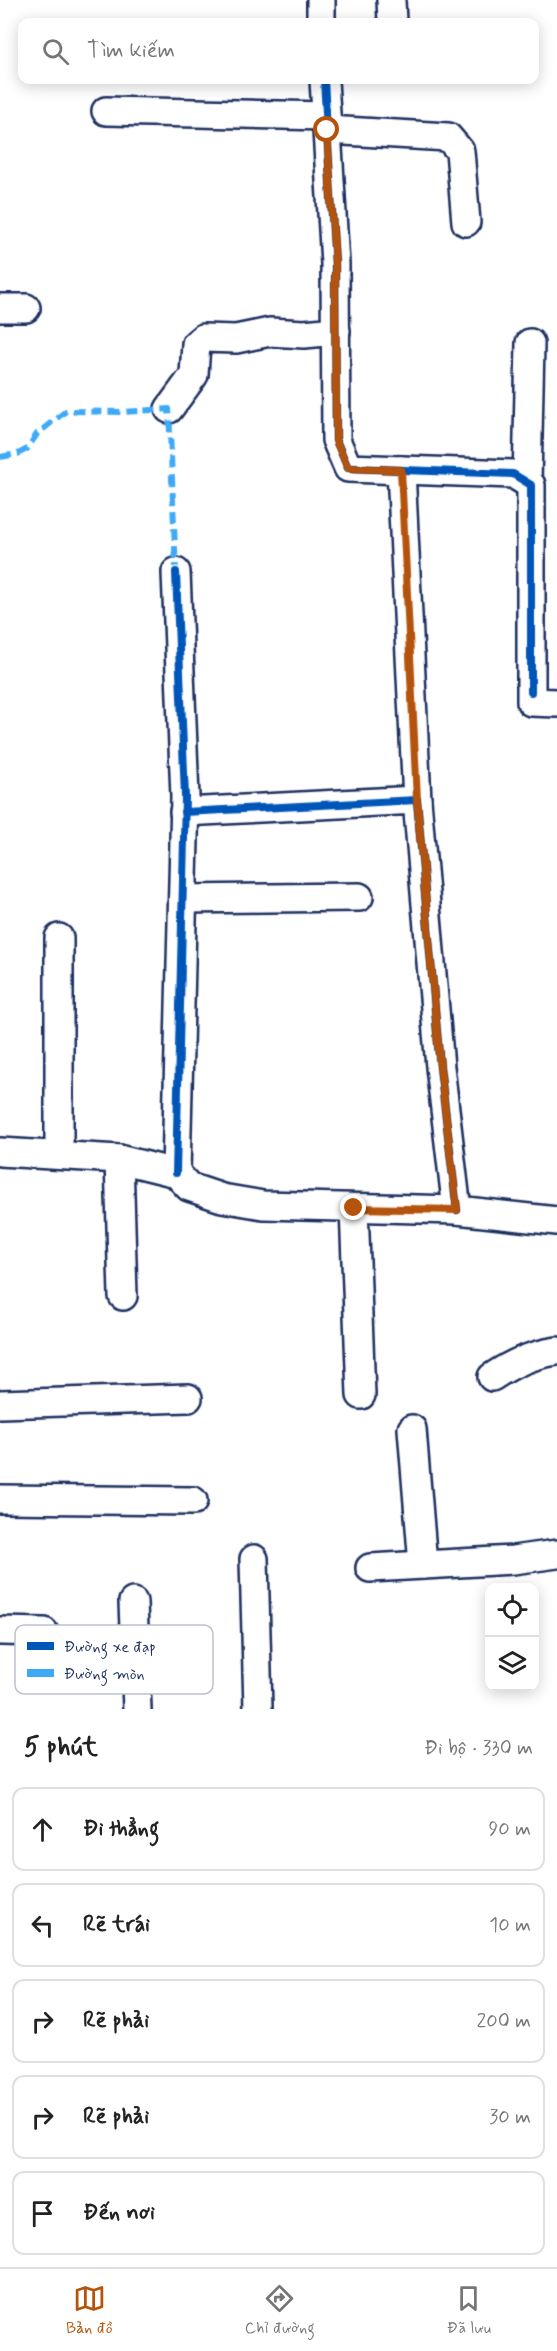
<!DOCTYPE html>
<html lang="vi">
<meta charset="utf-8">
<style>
:root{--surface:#fff;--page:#f6f6f6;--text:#222;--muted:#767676;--line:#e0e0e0;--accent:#b45309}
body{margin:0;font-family:Mynerve,sans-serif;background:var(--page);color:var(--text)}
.controls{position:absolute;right:18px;bottom:18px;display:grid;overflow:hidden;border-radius:12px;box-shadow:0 3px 15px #0003}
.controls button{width:54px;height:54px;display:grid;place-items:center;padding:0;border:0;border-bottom:2px solid var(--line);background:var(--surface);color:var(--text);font:30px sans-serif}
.stop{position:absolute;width:18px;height:18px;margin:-14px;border:4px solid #b45309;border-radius:50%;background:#fff}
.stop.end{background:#b45309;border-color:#fff;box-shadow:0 2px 6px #0008}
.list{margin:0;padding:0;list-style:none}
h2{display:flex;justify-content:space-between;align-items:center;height:78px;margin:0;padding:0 24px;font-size:26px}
h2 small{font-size:20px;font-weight:400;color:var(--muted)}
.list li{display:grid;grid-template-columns:39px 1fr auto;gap:18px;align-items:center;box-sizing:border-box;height:84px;margin:0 12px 12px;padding:0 12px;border:2px solid var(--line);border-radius:12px}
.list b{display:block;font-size:22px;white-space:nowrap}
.list em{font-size:20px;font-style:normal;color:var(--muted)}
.icon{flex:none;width:33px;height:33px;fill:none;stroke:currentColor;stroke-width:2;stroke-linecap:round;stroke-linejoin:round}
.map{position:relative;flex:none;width:557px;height:1709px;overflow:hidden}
.search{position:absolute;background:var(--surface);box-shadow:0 3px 15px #0003;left:18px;right:18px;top:18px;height:66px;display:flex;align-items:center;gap:15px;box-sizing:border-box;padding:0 21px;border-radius:12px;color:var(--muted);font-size:22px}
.sheet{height:558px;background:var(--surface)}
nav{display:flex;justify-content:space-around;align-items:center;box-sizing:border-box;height:84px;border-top:2px solid var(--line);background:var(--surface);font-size:16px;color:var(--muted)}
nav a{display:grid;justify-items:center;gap:3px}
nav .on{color:var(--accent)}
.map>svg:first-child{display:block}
</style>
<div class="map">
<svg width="557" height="1709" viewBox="0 0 557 1709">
<rect width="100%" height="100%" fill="#fff"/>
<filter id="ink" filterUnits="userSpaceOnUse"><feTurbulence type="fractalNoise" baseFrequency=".0167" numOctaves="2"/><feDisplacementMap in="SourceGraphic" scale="12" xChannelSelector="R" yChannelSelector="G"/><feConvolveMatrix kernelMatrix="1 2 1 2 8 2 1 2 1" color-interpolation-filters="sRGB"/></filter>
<g filter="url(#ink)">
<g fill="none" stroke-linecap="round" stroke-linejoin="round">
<defs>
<g id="minor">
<polyline points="321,0 321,22"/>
<polyline points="391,0 392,22"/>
<polyline points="324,80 335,264 336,440 348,468 513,474 531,485 531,702 557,703"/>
<polyline points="106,111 326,116"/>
<polyline points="327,130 448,137 460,151 466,222"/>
<polyline points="0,308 26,308"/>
<polyline points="169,409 194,375 196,344 203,338 236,339 270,332 304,334 336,331"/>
<polyline points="401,470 417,800"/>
<polyline points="527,483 530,343"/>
<polyline points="176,572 185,797 176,1173"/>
<polyline points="184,812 417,800 440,1067 457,1210"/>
<polyline points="183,899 359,897"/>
<polyline points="59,938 59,1155"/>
<polyline points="0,1152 119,1159 176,1173 189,1187 222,1198 263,1205 457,1210 557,1221"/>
<polyline points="119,1159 123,1296"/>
<polyline points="354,1208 361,1395"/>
<path d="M492,1377C513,1363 531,1355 557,1351"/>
<polyline points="0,1404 188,1398"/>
<polyline points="412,1429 423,1565"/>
<polyline points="0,1499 193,1501"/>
<polyline points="254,1559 258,1709"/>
<polyline points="370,1568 513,1560 557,1554"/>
<polyline points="133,1602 137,1709"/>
<polyline points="0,1631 44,1632"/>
</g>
</defs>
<use href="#minor" stroke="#1b2f5e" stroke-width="32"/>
<use href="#minor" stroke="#fff" stroke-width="27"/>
<polyline stroke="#3fa9f5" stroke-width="6" stroke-dasharray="12 6" stroke-linecap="butt" points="0,457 18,454 27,449 37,434 66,411 123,412 169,409 176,572"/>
<defs>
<g id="cycleway">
<polyline points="324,80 335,264 336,440 348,468 513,474 531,485 531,692"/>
<polyline points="176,572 185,797 176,1173"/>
<polyline points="184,812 417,800 440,1067 457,1210"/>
</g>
</defs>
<use href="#cycleway" stroke="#fff" stroke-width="11"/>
<use href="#cycleway" stroke="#0057b8" stroke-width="8"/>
</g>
</g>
<g fill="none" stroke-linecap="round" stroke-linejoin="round" filter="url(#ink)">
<polyline stroke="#b45309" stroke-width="8" points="327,130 335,264 336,441 348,468 401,470 417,800 440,1067 457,1210 354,1208"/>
</g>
<rect x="15" y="1625" width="198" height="69" rx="9" fill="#fff" stroke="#bbc1cf" stroke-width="1.5"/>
<rect x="27" y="1642" width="27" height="8" fill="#0057b8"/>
<rect x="27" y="1669" width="27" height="8" fill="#3fa9f5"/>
<g font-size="16" fill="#1b2f5e">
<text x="64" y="1652">Đường xe đạp</text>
<text x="64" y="1679">Đường mòn</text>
</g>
</svg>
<div class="controls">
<button><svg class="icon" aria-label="locate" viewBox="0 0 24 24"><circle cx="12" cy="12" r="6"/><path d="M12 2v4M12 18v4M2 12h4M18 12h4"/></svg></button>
<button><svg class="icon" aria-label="layers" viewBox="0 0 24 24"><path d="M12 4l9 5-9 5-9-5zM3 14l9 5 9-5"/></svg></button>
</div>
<div class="stop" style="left:327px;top:130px"></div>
<div class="stop end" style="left:354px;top:1208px"></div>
<div class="search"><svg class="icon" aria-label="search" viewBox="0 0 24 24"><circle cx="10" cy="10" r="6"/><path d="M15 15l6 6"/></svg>Tìm kiếm</div>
</div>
<section class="sheet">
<h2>5 phút<small>Đi bộ · 330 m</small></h2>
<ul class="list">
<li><svg class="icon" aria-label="ahead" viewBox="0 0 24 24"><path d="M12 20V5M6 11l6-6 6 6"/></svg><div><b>Đi thẳng</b></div><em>90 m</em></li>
<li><svg class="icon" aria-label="left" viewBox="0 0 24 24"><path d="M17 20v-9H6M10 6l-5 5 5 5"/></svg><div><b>Rẽ trái</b></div><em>10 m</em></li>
<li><svg class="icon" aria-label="right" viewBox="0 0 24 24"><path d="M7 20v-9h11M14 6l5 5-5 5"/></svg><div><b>Rẽ phải</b></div><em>200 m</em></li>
<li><svg class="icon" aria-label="right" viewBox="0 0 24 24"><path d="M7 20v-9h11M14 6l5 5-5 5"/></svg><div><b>Rẽ phải</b></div><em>30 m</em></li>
<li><svg class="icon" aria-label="arrive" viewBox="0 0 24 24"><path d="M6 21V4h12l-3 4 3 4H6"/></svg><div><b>Đến nơi</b></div></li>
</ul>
</section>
<nav>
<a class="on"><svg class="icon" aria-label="map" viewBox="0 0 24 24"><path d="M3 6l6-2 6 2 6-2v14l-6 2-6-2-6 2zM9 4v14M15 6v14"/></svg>Bản đồ</a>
<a><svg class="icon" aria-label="directions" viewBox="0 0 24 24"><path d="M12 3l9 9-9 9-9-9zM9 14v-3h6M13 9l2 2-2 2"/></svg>Chỉ đường</a>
<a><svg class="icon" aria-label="saved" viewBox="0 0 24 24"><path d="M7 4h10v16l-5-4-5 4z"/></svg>Đã lưu</a>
</nav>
